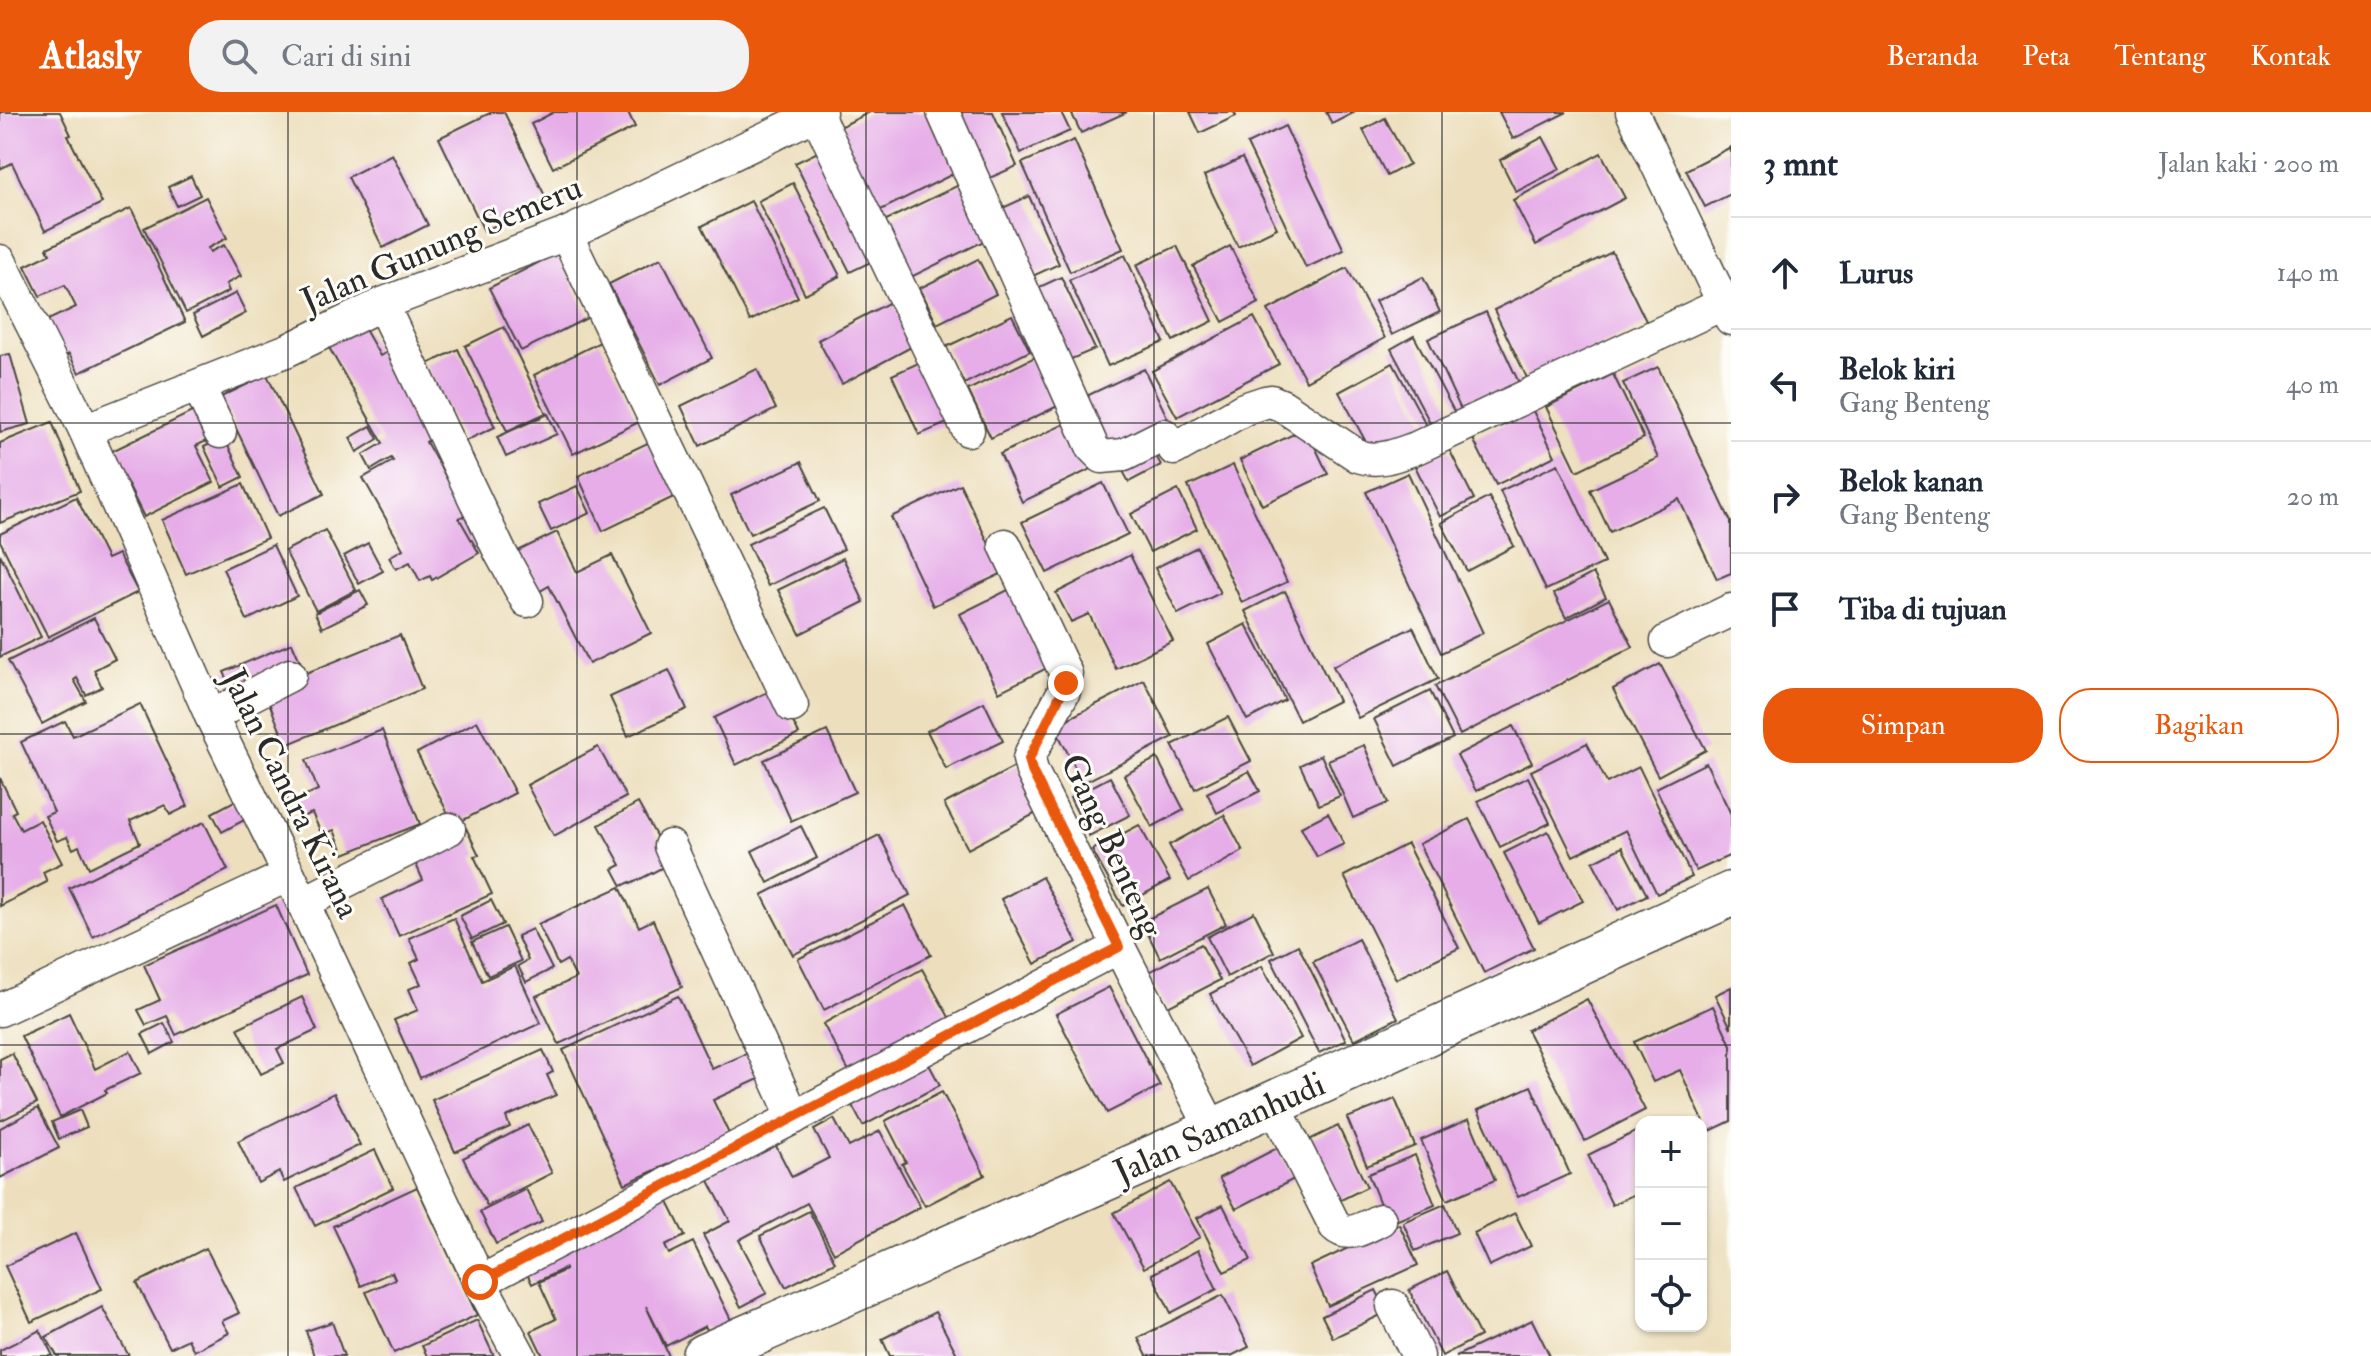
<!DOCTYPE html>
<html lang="id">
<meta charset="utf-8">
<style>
:root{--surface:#fff;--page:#f2f2f3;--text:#1f2937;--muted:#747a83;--line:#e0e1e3;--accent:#ea580c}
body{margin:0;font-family:"IM FELL Double Pica",serif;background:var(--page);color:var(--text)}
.controls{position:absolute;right:24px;bottom:24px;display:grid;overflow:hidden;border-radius:16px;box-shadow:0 2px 6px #0004}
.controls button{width:72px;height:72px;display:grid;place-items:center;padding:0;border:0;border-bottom:2px solid var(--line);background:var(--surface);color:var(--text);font:40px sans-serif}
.stop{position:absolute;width:24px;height:24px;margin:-18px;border:6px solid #ea580c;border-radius:50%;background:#fff}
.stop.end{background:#ea580c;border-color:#fff;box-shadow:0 2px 8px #0008}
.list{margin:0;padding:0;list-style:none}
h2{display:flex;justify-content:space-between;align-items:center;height:104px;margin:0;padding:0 32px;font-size:34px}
h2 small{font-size:26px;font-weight:400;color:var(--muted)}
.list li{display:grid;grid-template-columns:52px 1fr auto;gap:24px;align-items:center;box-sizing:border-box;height:112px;padding:0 32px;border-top:2px solid var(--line)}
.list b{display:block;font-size:30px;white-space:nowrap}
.list p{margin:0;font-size:26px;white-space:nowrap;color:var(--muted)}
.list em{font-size:26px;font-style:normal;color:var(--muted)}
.actions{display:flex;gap:16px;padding:24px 32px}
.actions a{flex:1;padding:18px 0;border:2px solid var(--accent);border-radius:32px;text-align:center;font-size:28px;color:var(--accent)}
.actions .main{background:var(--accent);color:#fff}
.icon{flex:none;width:44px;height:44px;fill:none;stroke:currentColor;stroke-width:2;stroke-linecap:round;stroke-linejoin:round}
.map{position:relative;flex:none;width:1731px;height:1244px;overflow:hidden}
header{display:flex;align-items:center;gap:48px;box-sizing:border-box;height:112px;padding:0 40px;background:var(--accent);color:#fff}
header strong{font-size:38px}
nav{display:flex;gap:44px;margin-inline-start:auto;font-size:28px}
.search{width:560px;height:72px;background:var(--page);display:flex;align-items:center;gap:20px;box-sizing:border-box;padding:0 28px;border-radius:32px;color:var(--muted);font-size:30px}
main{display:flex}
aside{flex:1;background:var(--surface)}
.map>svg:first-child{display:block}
</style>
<header>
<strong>Atlasly</strong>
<div class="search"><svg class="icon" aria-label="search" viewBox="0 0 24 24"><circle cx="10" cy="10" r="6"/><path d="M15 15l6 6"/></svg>Cari di sini</div>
<nav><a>Beranda</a><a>Peta</a><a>Tentang</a><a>Kontak</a></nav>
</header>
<main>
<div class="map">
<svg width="1731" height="1244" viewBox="0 0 1731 1244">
<rect width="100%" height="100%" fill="#fdfcf7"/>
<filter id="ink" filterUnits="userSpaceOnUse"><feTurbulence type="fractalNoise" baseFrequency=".0125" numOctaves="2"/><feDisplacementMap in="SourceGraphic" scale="16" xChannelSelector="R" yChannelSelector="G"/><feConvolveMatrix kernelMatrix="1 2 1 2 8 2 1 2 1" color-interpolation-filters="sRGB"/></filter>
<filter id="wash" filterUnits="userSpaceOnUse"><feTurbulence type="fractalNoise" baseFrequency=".006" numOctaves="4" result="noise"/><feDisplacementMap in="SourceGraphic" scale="32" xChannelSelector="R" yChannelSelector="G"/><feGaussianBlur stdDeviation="1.8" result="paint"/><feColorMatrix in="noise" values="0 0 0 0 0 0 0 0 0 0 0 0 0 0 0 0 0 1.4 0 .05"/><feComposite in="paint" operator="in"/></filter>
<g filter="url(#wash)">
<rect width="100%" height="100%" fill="#eddfbd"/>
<g id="blocks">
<g fill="#e6ade8">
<polygon points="0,0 60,0 71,23 68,24 102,91 45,119 12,51 0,57"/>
<polygon points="492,0 504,0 547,88 484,119 439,26"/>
<polygon points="554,0 628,0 635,15 553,56 531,12"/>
<polygon points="870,0 930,0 959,59 877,100 836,17"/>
<polygon points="955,0 993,0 1017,54 985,68"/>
<polygon points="1002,0 1061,0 1070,19 1021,41"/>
<polygon points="1071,0 1127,0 1081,21"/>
<polygon points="1190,0 1234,0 1236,4 1200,21"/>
<polygon points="1326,0 1355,0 1332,12"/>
<polygon points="1499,0 1567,0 1513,27"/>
<polygon points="1385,6 1409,52 1387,64 1363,18"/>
<polygon points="1285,14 1344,138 1306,156 1247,32"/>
<polygon points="1543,25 1560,57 1516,80 1500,48"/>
<polygon points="1074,28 1123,137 1070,160 1022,51"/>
<polygon points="1731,35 1731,82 1705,95 1686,58"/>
<polygon points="824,37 879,146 850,160 795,51"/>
<polygon points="1601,41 1625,86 1536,133 1513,88"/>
<polygon points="392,42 428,113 383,136 348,65"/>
<polygon points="1242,46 1277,116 1238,135 1204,64"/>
<polygon points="191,64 200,83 177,94 168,75"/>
<polygon points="793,71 840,164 805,182 758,89"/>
<polygon points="963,71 990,126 907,167 880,111"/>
<polygon points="1029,84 1059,152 1024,168 994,100"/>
<polygon points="206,85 227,126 208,136 210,140 224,133 241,164 226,172 229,179 186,201 144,116"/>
<polygon points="751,89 798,185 750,209 702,114"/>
<polygon points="131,96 185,210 79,261 69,242 63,245 48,208 76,195 65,173 40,184 25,154 50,142 47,136"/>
<polygon points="1177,134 1213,209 1173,229 1136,153"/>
<polygon points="1230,134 1259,191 1223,210 1193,154"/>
<polygon points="1612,140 1647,211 1528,268 1494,198"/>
<polygon points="557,141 589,205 521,239 489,176"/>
<polygon points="1125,143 1164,230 1108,254 1069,168"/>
<polygon points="661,146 712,246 660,273 609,172"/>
<polygon points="978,147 996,182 937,212 920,176"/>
<polygon points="1347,156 1385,226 1306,269 1268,198"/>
<polygon points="1061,165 1095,237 1062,251 1029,180"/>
<polygon points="1423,165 1440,200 1392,223 1375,189"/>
<polygon points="236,181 246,201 203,224 193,203"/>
<polygon points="892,189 915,233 842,272 818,228"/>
<polygon points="1486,200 1520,273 1462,300 1428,227"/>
<polygon points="1012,203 1030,239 964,272 946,235"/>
<polygon points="1254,205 1279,252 1177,305 1152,259"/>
<polygon points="362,212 380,244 394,236 437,324 426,330 467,402 459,406 479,441 432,468 430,464 420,469 410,450 396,457 389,445 403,437 363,366 393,349 391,346 371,358 363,343 383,331 327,232"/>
<polygon points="504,215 546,301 507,319 465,234"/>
<polygon points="1414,224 1456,303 1433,316 1391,237"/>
<polygon points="600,230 639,310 573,342 534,263"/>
<polygon points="458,237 495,315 463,330 426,253"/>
<polygon points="10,242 30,312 0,320 0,244"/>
<polygon points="1041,242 1064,291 991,326 968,278"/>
<polygon points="925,248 952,309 919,323 892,263"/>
<polygon points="1393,251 1428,316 1374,345 1339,280"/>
<polygon points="1658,255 1731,410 1731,461 1717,467 1679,387 1610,420 1590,378 1658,346 1623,271"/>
<polygon points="757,257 776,297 700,334 681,294"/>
<polygon points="1144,257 1170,311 1106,341 1080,287"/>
<polygon points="1613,262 1644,326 1577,359 1546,295"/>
<polygon points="267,263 324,382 278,404 221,285"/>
<polygon points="202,295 216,324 196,334 214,370 144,405 126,369 123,370 108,341"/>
<polygon points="1532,297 1555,344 1496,373 1473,327"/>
<polygon points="548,302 557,322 506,345 497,325"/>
<polygon points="1071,309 1093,356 1022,390 1000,342"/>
<polygon points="52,310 80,379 0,411 0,331"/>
<polygon points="371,314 378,327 357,340 350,326"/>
<polygon points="1306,316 1328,362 1262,393 1240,348"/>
<polygon points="224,325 243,365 223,375 204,335"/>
<polygon points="658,326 684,380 603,419 578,364"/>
<polygon points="1151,335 1161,353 1129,370 1119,352"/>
<polygon points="1449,337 1474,387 1440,405 1415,354"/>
<polygon points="801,350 820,389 750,422 731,383"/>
<polygon points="1558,352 1604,451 1546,478 1500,379"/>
<polygon points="1233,353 1287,470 1242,491 1188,374"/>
<polygon points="1408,361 1483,521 1441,541 1366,380"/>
<polygon points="1103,371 1128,422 1047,461 1022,410"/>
<polygon points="243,372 267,426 186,462 162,408"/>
<polygon points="960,372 1003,461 933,494 891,405"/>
<polygon points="577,374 590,401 551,419 538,392"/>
<polygon points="1178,378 1197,417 1150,440 1131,402"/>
<polygon points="76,385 107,447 118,442 138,480 48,525 0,429 0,422"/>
<polygon points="1489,385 1514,434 1467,459 1441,411"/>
<polygon points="824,396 844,437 768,474 748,432"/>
<polygon points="325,418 356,478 316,499 285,439"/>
<polygon points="557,420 577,460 612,443 651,521 589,552 549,474 533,483 516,440"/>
<polygon points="368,431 383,459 359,472 344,444"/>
<polygon points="273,433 297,484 247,508 223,457"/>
<polygon points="1197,435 1220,481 1178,502 1155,456"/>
<polygon points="0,442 41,525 0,545"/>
<polygon points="1130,443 1173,529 1116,557 1089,502 1071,510 1056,481"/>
<polygon points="843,446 864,490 800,522 778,478"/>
<polygon points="1593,461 1606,485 1566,506 1554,482"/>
<polygon points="1014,475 1053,553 999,580 960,502"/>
<polygon points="360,478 368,493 322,516 315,501"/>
<polygon points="1285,479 1338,589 1299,609 1245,499"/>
<polygon points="1609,487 1633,535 1460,623 1435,574"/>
<polygon points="94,506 115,547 94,558 102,575 86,583 77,566 74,568 86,589 42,612 8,549"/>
<polygon points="1246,512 1285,588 1247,608 1208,532"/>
<polygon points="1413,515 1438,567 1358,606 1333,554"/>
<polygon points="400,523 422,577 286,633 264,578"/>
<polygon points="292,531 300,549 233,579 224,560"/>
<polygon points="1660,552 1706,638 1658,664 1613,577"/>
<polygon points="669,558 687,597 628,624 610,585"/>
<polygon points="1144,568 1173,625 1083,671 1054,614"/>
<polygon points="776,576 799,622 736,653 714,606"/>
<polygon points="1430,579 1453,626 1397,654 1374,607"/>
<polygon points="984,590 1003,629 946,657 927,619"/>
<polygon points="140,592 188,694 170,703 165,693 130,709 140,731 89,756 79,734 73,737 67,725 57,729 45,704 54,700 21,630 65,609 73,624"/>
<polygon points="1228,605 1251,649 1195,677 1172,633"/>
<polygon points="477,609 515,681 454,713 417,641"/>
<polygon points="1513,614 1532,651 1476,679 1457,643"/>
<polygon points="382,618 420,712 344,742 334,718 322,723 312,701 301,705 294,688 318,678 306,648"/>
<polygon points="827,619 855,680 791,709 764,648"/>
<polygon points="1587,631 1607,671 1639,655 1692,765 1657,782 1626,718 1573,744 1531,659"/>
<polygon points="1364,633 1388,691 1353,706 1328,648"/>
<polygon points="598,635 626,685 554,724 527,673"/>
<polygon points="1321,643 1340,684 1319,693 1300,653"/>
<polygon points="1157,646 1184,698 1152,715 1124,663"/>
<polygon points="1706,651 1731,702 1731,743 1696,759 1656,676"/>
<polygon points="1018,653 1042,698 968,737 944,692"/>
<polygon points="1249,659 1260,679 1217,701 1207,681"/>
<polygon points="1110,665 1130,703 1089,724 1070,686"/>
<polygon points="1528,665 1550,711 1500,735 1478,689"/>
<polygon points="0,666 16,699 12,701 21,718 40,708 62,751 43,760 47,770 0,794"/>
<polygon points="238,687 248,706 222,720 212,701"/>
<polygon points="638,691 671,751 631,772 630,770 622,774 613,757 621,753 599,713"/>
<polygon points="1328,701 1344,732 1317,745 1301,715"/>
<polygon points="1224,703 1243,739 1189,769 1169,733"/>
<polygon points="1469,707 1534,836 1484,861 1419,732"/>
<polygon points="204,710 228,758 93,825 69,776"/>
<polygon points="1139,713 1170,768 1123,794 1092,738"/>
<polygon points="801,714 817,746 768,771 752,739"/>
<polygon points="466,716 479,743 474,744 492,782 399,824 382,787 423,768 411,741"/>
<polygon points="1548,719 1583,789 1539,811 1504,741"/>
<polygon points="879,723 910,783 793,843 762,783"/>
<polygon points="1407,732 1459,836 1396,867 1344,764"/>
<polygon points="1622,735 1647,783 1618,798 1593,750"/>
<polygon points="1042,765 1077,830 1035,852 1001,787"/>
<polygon points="620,775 639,815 653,808 682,875 559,932 536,884 576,866 567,848 558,853 538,812"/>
<polygon points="1208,777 1226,812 1160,846 1142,810"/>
<polygon points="491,788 503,812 472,827 460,804"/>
<polygon points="276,793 307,863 176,923 167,904 146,913 138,898 160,888 144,853"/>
<polygon points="905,793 931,843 824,898 798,847"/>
<polygon points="1254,800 1274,840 1227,865 1207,825"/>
<polygon points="454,806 482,869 515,854 541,911 420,966 394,908 418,898 409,877 421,872 411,851 419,847 409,826"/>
<polygon points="505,815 521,849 488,864 472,830"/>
<polygon points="532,817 552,857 526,870 518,854 528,848 517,824"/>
<polygon points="1358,827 1398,906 1354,928 1313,850"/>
<polygon points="1201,832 1220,868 1166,896 1147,861"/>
<polygon points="1298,833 1346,928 1319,941 1271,847"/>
<polygon points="1262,854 1301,926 1250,954 1210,882"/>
<polygon points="922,857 954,914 854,968 823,912"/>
<polygon points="1109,875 1160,974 1107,1001 1056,902"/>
<polygon points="1731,875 1731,916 1715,883"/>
<polygon points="678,884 712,957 748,941 759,967 713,988 730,1024 625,1072 563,938"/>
<polygon points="302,885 317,918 277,937 284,951 261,962 238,916"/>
<polygon points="1587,887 1645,998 1585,1029 1527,918"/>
<polygon points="1713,894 1731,933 1731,1009 1708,1020 1680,958 1653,970 1634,930"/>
<polygon points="69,901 95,957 130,939 141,961 105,978 107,981 60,1005 21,924"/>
<polygon points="164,911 174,930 152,942 142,922"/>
<polygon points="543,938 553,960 547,963 556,983 506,1005 510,1015 455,1040 432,988"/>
<polygon points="12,941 37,991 0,1009 0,947"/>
<polygon points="925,945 940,973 863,1014 848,986"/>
<polygon points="1531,974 1570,1062 1518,1085 1478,998"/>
<polygon points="942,980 985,1063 925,1094 902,1052 906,1050 885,1009"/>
<polygon points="334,981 360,1033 284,1070 279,1060 258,1071 238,1029"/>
<polygon points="1395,987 1415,1034 1367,1054 1347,1006"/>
<polygon points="38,996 59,1036 0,1066 0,1016"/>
<polygon points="80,998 87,1015 59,1027 52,1010"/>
<polygon points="834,1007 849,1035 880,1019 920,1095 834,1141 807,1091 739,1128 767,1181 741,1195 703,1123 730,1109 706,1063 773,1028 792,1065 829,1046 814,1018"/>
<polygon points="1469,1007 1495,1068 1447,1088 1421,1028"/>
<polygon points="528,1013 552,1061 487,1094 463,1046"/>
<polygon points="1338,1014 1367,1075 1335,1091 1305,1030"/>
<polygon points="1641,1017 1641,1079 1612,1093 1588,1043"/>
<polygon points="1277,1036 1294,1067 1236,1097 1219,1066"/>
<polygon points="375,1038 393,1076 315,1114 296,1076"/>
<polygon points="1415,1043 1435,1093 1388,1112 1368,1062"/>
<polygon points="1170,1070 1200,1125 1144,1156 1114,1101"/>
<polygon points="417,1075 477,1203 394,1241 366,1180 395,1167 392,1160 361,1174 333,1114"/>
<polygon points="526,1077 542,1110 496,1132 480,1100"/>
<polygon points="663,1080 685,1124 665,1134 669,1142 693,1130 732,1210 709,1221 705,1214 666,1234 646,1194 669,1244 543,1244 531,1219 556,1207 539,1170 565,1158 565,1156 532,1172 521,1150"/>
<polygon points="1445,1092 1457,1121 1415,1139 1403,1110"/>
<polygon points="1223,1093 1251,1148 1224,1160 1197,1106"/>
<polygon points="809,1099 835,1150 786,1175 760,1124"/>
<polygon points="1515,1101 1531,1134 1489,1154 1474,1121"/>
<polygon points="1399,1112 1418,1153 1328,1194 1310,1154"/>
<polygon points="76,1121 102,1177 31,1210 5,1154"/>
<polygon points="206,1136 239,1201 222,1209 229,1221 194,1239 188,1227 170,1236 137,1171"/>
<polygon points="1198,1138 1217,1177 1171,1201 1152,1162"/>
<polygon points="1447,1159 1480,1224 1442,1244 1409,1178"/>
<polygon points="1376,1178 1387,1200 1333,1226 1322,1204"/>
<polygon points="1223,1183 1249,1235 1231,1244 1147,1244 1138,1226"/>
<polygon points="102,1195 129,1244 57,1244 46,1225"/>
<polygon points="935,1200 958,1244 890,1244 882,1227"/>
<polygon points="477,1208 494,1244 427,1244 422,1234"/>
<polygon points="1532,1208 1550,1244 1456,1244"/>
<polygon points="332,1210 344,1244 314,1244 306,1219"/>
<polygon points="40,1218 53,1244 0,1244 0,1238"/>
</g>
</g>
</g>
<g filter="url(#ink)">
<use href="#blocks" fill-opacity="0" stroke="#484641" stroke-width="2"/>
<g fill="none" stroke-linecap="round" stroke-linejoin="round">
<defs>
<g id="street">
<path d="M943,0L1093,336L1102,345L1124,343L1164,323L1174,337L1244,297L1265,290L1271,289L1283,294L1358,344C1379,351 1396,343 1416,336L1731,188"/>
<polyline points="1632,0 1731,207"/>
<polyline points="816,1 968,318"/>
<polyline points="566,122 792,594"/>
<polyline points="0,149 85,318 211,604 303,791 480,1170 520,1244"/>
<polyline points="382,192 500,440 527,489"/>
<polyline points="199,275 220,320"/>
<polyline points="85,318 288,238 382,192 566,122 820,0"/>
<polyline points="1005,433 1066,562 1064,579 1031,641 1029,647 1032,659 1119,835 1213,1019"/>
<polyline points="1667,529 1731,498"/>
<polyline points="211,604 290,563"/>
<polyline points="670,734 794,1006"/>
<polyline points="303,791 449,717"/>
<polyline points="0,898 289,763"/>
<path d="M1273,991L1335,1114C1349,1127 1365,1115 1380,1108"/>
<polyline points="480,1170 1119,835"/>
<polyline points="1393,1194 1418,1244"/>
</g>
<polyline id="secondary" points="704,1244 1213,1019 1731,782"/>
</defs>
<use href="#street" stroke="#484641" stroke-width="35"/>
<use href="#secondary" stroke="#484641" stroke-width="47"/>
<use href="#street" stroke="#fff" stroke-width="32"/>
<use href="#secondary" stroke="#fff" stroke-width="44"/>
</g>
</g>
<g fill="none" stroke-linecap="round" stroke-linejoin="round" filter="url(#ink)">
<polyline stroke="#ea580c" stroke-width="10" points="480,1170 1119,835 1032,659 1029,647 1066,571"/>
</g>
<path fill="none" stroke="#2b2b2b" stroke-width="2" stroke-opacity="0.55" d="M288,0V1244M577,0V1244M866,0V1244M1154,0V1244M1442,0V1244M0,311H1731M0,622H1731M0,933H1731"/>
<g text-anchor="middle" stroke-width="6" stroke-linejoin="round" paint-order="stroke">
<g font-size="34" fill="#2b2b2b" stroke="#fdfcf7">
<text transform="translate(441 131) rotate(-23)" y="12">Jalan Gunung Semeru</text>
<text transform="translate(292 681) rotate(64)" y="12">Jalan Candra Kirana</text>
<text transform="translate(1113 733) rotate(65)" y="12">Gang Benteng</text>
<text transform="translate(1219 1015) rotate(-24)" y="12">Jalan Samanhudi</text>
</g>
</g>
</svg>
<div class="controls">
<button>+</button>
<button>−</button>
<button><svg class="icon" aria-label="locate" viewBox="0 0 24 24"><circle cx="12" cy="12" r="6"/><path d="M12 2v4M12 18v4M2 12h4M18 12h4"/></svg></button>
</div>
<div class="stop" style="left:480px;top:1170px"></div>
<div class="stop end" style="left:1066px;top:571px"></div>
</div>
<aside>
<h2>3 mnt<small>Jalan kaki · 200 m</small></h2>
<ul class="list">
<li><svg class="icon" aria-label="ahead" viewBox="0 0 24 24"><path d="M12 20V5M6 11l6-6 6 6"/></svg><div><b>Lurus</b></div><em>140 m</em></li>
<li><svg class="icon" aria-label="left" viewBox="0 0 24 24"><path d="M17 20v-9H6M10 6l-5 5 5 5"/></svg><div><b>Belok kiri</b><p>Gang Benteng</p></div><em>40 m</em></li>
<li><svg class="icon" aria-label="right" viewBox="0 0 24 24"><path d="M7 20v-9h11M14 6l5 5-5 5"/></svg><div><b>Belok kanan</b><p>Gang Benteng</p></div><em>20 m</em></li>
<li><svg class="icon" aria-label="arrive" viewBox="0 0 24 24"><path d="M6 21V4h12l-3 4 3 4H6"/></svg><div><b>Tiba di tujuan</b></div></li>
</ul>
<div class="actions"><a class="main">Simpan</a><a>Bagikan</a></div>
</aside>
</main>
